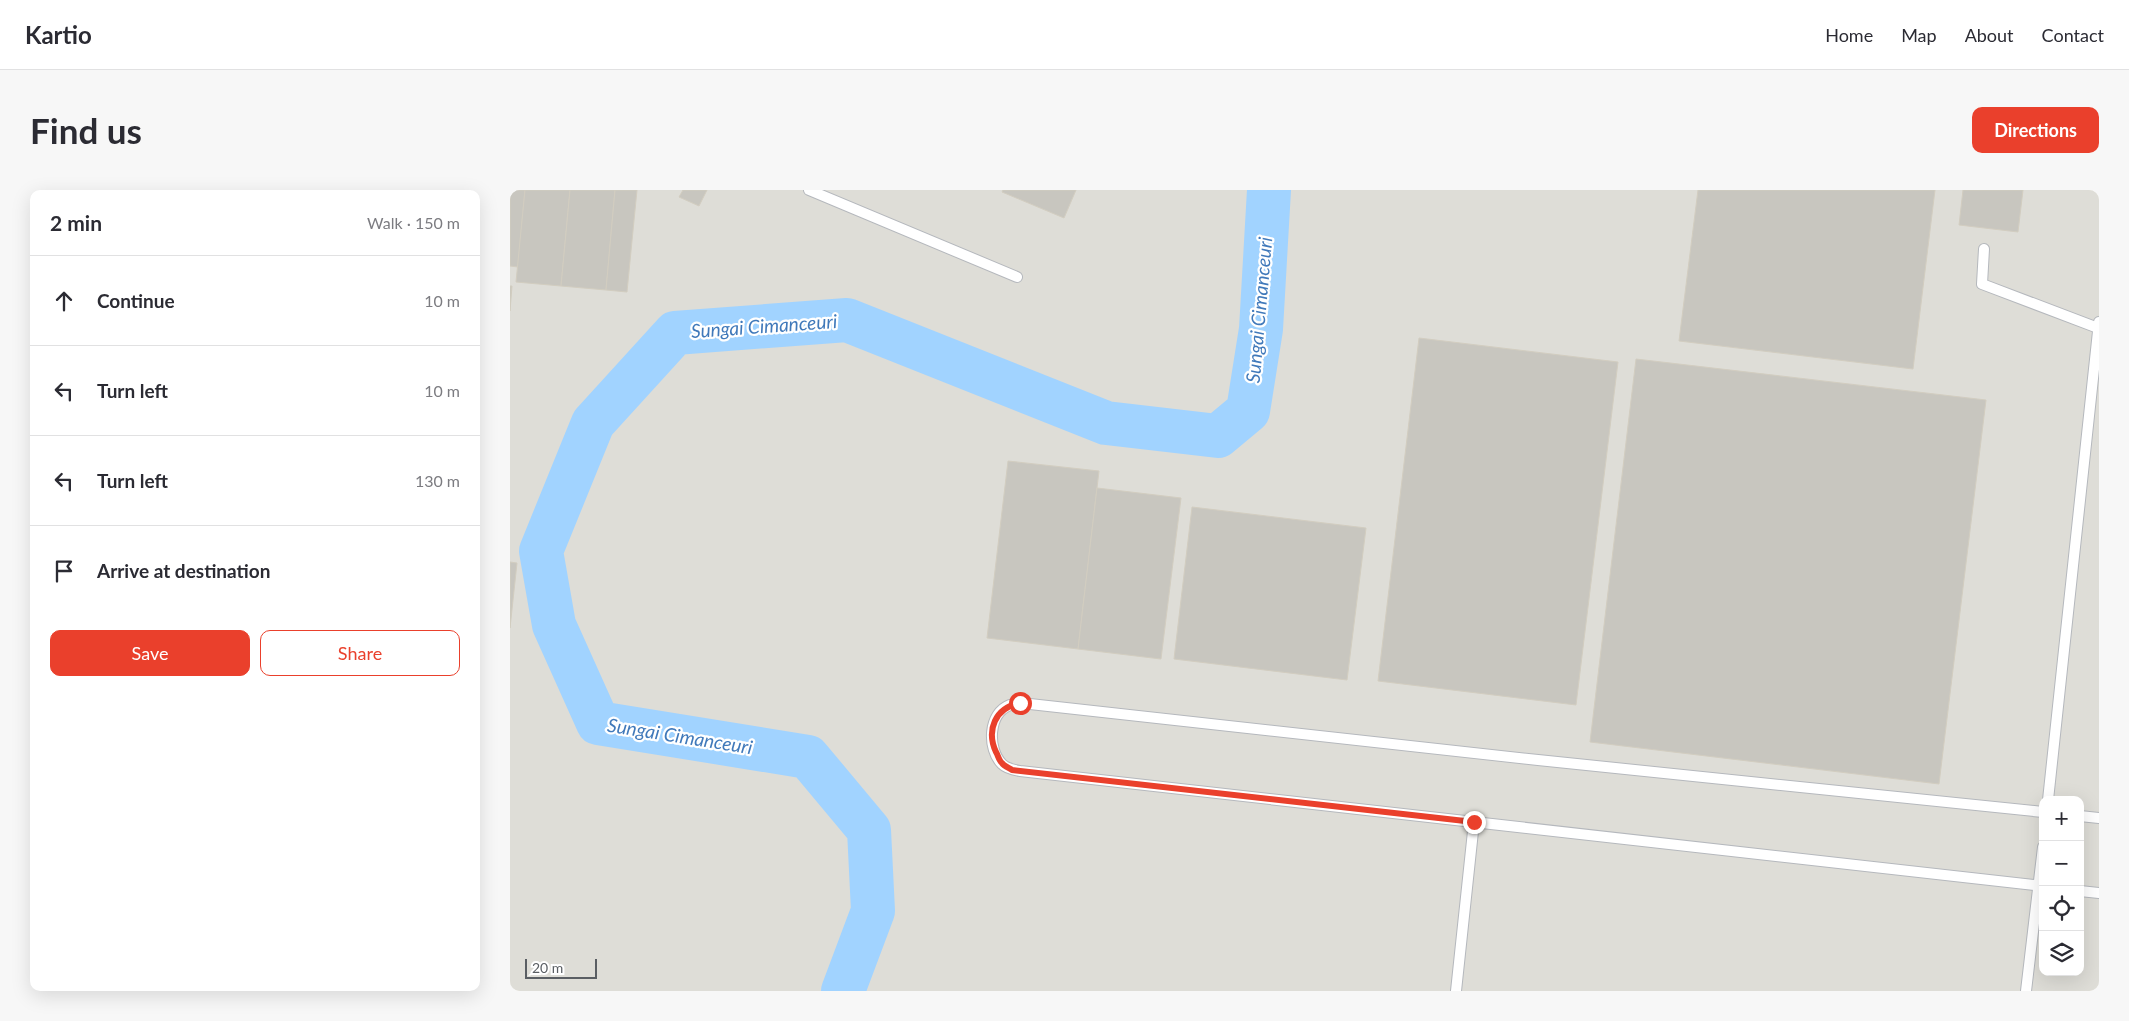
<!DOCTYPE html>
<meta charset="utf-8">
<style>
:root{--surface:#fff;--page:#f7f7f7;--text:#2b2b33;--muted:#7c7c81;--line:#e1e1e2;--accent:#ea402c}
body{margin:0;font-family:Lato,sans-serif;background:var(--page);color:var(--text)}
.controls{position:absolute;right:15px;bottom:15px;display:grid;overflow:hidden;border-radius:10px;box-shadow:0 5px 20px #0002}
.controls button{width:45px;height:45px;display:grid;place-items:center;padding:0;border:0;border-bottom:1px solid var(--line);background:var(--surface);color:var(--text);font:25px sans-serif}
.scale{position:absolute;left:15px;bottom:12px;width:72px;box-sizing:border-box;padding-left:5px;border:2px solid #5a5e63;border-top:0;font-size:14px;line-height:18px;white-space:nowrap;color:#5a5e63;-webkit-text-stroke:4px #fff;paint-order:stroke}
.stop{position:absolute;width:15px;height:15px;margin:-11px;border:4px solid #ea402c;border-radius:50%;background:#fff}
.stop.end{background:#ea402c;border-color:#fff;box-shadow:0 1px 5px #0008}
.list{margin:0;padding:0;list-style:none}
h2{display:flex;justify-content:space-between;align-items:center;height:65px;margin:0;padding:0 20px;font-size:21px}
h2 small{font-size:16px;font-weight:400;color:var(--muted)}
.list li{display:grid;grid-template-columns:32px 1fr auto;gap:15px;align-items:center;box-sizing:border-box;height:90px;padding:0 20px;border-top:1px solid var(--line)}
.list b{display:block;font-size:19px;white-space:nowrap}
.list em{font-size:16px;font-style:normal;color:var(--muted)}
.actions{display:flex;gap:10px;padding:15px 20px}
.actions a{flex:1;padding:11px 0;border:1px solid var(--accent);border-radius:10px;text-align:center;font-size:18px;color:var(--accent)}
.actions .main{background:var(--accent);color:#fff}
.icon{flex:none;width:28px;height:28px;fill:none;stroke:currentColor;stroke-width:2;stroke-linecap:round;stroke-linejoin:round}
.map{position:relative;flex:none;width:1589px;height:801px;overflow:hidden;border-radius:10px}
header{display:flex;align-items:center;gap:30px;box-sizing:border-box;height:70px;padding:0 25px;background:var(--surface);border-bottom:1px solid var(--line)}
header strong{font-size:24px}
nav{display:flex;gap:28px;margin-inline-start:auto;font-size:18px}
.intro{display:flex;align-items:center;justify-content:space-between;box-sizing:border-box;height:120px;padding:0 30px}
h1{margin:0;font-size:35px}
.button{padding:12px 22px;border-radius:10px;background:var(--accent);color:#fff;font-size:18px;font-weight:700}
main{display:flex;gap:30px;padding:0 30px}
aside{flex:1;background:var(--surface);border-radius:10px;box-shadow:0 5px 20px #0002}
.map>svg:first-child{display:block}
</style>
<header>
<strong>Kartio</strong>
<nav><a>Home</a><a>Map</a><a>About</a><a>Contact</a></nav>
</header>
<div class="intro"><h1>Find us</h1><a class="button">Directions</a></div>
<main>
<aside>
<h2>2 min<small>Walk · 150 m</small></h2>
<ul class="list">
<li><svg class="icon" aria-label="ahead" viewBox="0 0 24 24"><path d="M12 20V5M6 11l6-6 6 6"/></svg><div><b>Continue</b></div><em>10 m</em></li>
<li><svg class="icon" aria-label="left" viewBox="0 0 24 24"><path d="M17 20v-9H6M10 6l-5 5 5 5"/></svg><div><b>Turn left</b></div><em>10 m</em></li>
<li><svg class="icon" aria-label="left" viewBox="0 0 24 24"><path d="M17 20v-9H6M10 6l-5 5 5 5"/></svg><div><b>Turn left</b></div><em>130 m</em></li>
<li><svg class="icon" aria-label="arrive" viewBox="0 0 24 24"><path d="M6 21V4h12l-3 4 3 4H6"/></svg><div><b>Arrive at destination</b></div></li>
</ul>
<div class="actions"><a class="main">Save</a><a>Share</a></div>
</aside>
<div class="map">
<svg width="1589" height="801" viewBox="0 0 1589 801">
<rect width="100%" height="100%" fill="#edebe2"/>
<path fill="#deddd7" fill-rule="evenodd" d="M0,0H1589V801H0ZM1533,610H1570V782H1533Z"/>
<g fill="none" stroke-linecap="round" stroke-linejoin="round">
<polyline stroke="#a1d3ff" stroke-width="44" points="333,801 363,721 359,640 298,567 88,533 44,435 31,361 83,233 165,143 337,130 596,233 708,246 738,221 751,139 759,0"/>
</g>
<g fill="#c8c6bf" stroke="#d2cdc0">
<polygon points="0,0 15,0 8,77 0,76"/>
<polygon points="15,0 60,0 51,96 6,92"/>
<polygon points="60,0 105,0 96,100 51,96"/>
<polygon points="105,0 127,0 117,102 96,100"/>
<polygon points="173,0 197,0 189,16 169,7"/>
<polygon points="493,0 566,0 554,28 492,2"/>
<polygon points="1188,0 1425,0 1403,179 1169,151"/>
<polygon points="1453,0 1513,0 1508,42 1449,35"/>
<polygon points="0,96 2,96 0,121"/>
<polygon points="909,148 1108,172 1066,515 868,491"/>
<polygon points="1126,169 1476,210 1429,594 1080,552"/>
<polygon points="498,271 589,281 568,459 477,448"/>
<polygon points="587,298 671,308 651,469 568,459"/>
<polygon points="682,317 856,338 837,490 664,469"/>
<polygon points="0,372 7,373 0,438"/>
</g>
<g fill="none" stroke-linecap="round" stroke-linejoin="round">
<defs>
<g id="service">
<polyline points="299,0 507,87"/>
<polyline points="1474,59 1472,94 1588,138"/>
<polyline points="1538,610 1589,132"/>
<path d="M1533,622L1028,570L520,514C513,514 506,513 500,515C478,523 477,559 492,574C497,579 504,580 510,581L1533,696"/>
<polyline points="1570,626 1589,628"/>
<polyline points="1570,701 1589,703"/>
<polyline points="946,801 964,632"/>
<polyline points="1516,801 1533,657"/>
</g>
</defs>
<use href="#service" stroke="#b5b8bd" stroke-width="12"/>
<use href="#service" stroke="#fff" stroke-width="10"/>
</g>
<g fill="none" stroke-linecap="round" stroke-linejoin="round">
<path stroke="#ea402c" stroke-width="6" d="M510,513C485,518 476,540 486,562C488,565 489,571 492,573C494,576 499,578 502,580L964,632"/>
</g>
<g text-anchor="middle" stroke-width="4.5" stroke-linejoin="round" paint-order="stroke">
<g font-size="19" font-style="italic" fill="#4079ba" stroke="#fff">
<text transform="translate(749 120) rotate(-85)" y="7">Sungai Cimanceuri</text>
<text transform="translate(254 136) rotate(-4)" y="7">Sungai Cimanceuri</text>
<text transform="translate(170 546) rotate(9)" y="7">Sungai Cimanceuri</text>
</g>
</g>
</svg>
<div class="controls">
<button>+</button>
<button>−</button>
<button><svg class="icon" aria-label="locate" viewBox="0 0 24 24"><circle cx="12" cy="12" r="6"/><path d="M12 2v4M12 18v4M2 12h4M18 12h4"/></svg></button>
<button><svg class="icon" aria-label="layers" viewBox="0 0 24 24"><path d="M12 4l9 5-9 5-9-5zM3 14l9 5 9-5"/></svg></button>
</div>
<div class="scale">20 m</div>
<div class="stop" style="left:510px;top:513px"></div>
<div class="stop end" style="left:964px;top:632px"></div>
</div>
</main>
